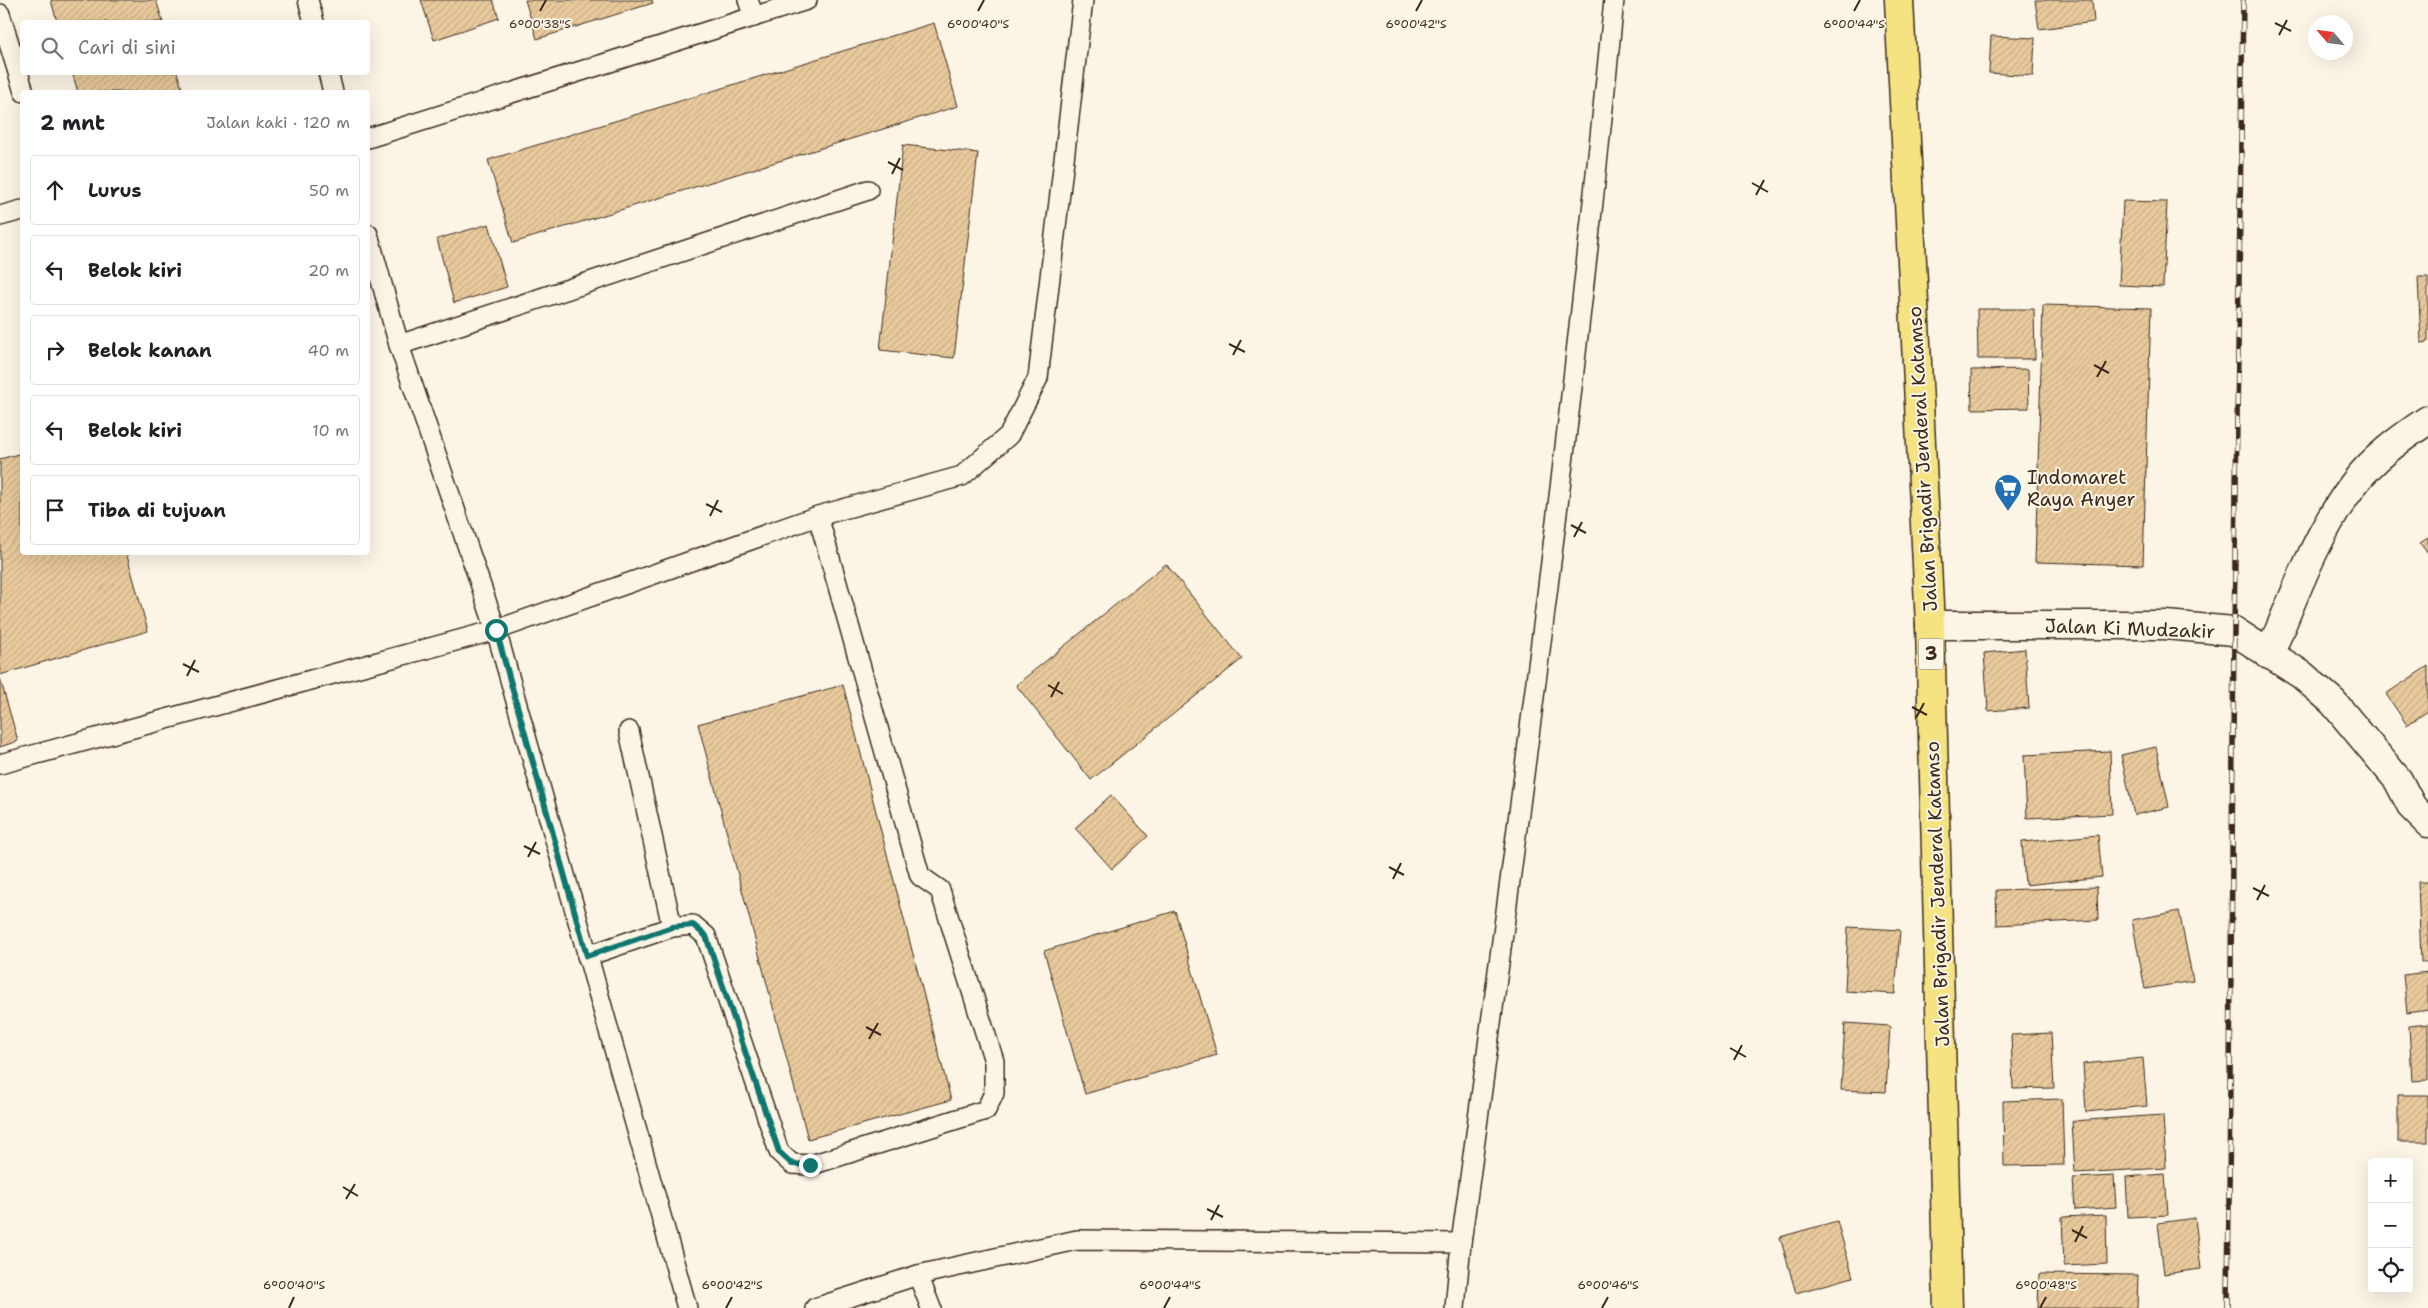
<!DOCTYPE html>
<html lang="id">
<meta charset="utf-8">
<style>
:root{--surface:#fff;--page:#f2f2f2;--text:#202124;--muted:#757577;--line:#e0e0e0}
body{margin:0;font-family:"Shantell Sans",sans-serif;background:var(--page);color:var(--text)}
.controls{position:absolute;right:15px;bottom:15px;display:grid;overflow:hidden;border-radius:5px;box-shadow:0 5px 20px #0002}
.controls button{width:45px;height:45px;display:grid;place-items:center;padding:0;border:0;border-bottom:1px solid var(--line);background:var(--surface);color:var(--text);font:25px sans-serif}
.compass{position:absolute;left:2308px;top:15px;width:45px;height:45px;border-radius:50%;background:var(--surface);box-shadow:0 5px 20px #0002;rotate:298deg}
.stop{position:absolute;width:15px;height:15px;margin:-11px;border:4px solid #0f766e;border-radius:50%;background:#fff}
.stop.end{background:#0f766e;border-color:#fff;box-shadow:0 1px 5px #0008}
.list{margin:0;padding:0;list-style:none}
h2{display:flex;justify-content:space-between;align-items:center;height:65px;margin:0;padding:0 20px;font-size:21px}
h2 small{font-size:16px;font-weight:400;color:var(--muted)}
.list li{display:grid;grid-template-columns:32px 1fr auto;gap:15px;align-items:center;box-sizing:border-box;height:70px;margin:0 10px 10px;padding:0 10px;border:1px solid var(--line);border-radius:5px}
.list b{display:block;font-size:19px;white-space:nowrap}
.list em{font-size:16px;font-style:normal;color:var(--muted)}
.icon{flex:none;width:28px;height:28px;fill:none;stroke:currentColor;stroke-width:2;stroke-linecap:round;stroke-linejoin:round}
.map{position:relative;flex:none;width:2428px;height:1308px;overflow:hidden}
.search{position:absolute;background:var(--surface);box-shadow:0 5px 20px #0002;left:20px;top:20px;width:350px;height:55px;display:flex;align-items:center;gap:12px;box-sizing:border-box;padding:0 18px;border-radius:5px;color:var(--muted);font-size:19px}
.panel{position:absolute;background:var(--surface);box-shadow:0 5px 20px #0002;left:20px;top:90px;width:350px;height:465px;border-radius:5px}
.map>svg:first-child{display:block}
</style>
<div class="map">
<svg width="2428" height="1308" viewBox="0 0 2428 1308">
<defs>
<pattern id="building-hatch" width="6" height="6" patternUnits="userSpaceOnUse" patternTransform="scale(1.25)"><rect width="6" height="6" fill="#e9ca9c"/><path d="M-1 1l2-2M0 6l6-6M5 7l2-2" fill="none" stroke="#c9ae86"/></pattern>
</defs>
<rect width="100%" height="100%" fill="#fcf5e5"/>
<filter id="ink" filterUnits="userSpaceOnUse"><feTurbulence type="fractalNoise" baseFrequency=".02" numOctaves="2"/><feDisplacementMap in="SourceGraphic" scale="10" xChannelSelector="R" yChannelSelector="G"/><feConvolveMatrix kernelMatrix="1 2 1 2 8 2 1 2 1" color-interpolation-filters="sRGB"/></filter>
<g filter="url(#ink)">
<g fill="url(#building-hatch)" stroke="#3b2a1e">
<polygon points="51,0 156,0 163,22 57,22"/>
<polygon points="421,0 493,0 499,18 434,40"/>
<polygon points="525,0 652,0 653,3 537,39"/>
<polygon points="2035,0 2092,0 2094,22 2039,29"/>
<polygon points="934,23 958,106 513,243 488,160"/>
<polygon points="1991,36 2035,38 2033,76 1989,73"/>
<polygon points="72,72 177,72 183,92 78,92"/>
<polygon points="903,145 978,153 954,358 880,350"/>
<polygon points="2123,201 2167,202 2163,287 2119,285"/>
<polygon points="489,224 507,287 454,303 437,239"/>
<polygon points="2418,277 2428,277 2428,342 2421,343"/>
<polygon points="2043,305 2151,308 2143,565 2035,562"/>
<polygon points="1977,309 2034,309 2035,359 1978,359"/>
<polygon points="2028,369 2029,408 1972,409 1971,370"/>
<polygon points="22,453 22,552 126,552 148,631 0,675 0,459"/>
<polygon points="2428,538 2428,554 2420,543"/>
<polygon points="1166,564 1242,659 1091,780 1016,685"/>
<polygon points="2025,649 2029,708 1988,711 1984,653"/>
<polygon points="2428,666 2428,711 2407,725 2386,694"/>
<polygon points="0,678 18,741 0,747"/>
<polygon points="843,685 951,1100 808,1139 698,724"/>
<polygon points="2156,747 2169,807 2134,815 2121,755"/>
<polygon points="2110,751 2112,814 2027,818 2024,755"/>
<polygon points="1111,795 1148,836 1112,869 1075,828"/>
<polygon points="2098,835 2102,877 2025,885 2022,842"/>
<polygon points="2418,882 2428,882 2428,962 2421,962"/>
<polygon points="2097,887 2098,920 1997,925 1996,890"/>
<polygon points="1175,911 1217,1055 1085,1094 1044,951"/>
<polygon points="2179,911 2193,981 2145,989 2132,920"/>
<polygon points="1848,927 1900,930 1895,994 1845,991"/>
<polygon points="2428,972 2428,1010 2407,1013 2403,975"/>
<polygon points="1845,1023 1890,1026 1886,1092 1841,1090"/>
<polygon points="2428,1024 2428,1080 2412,1081 2409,1026"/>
<polygon points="2051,1033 2054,1088 2013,1089 2011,1035"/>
<polygon points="2143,1058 2147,1106 2086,1112 2083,1064"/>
<rect x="2398" y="1095" width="30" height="47"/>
<polygon points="2062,1099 2064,1165 2004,1166 2003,1101"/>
<polygon points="2163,1115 2166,1168 2075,1173 2072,1121"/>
<polygon points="2165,1174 2168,1215 2128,1217 2126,1177"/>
<polygon points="2114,1176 2116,1207 2075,1210 2073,1178"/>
<polygon points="2106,1215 2107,1264 2064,1266 2062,1217"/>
<polygon points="2195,1218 2201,1269 2164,1274 2158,1223"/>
<polygon points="1837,1221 1853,1277 1796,1293 1780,1237"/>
<polygon points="2039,1274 2138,1275 2137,1308 2038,1308"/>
</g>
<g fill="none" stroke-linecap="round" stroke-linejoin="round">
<defs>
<g id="service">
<polyline points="308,0 314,22"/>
<polyline points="748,0 754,17"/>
<polyline points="0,14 24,92"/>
<polyline points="328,72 333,92"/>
<polyline points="368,138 807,0"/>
<polyline points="0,216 22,210"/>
<polyline points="368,234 399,345 496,630 687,1308"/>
<polyline points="399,345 868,190"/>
<polyline points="629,731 672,927"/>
<polyline points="0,764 496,630 818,516 962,476 1009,435 1038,378 1083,0"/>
<polyline points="587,956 672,927 693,925 706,936 779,1152 792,1164 811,1165 986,1110 994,1093 994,1061 940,890 920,876 818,516"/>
<polyline points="918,1275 931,1308"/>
<polyline points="815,1308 918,1275 1077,1240 1461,1243"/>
<path d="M1455,1308L1461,1243C1518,829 1573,416 1614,0"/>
</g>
<g id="minor">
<polyline points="1930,625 2165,625 2234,631 2302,675 2333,702 2398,780 2412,807 2428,823"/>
<path d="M2269,655C2294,597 2315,536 2353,485C2372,459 2401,438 2428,420"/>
</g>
<polyline id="trunk" points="1899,0 1930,625 1948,1308"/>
</defs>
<use href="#service" stroke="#3b2a1e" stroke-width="22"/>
<use href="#minor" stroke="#3b2a1e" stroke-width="31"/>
<use href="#trunk" stroke="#3b2a1e" stroke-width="31"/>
<use href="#service" stroke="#fcf5e5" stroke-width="19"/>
<use href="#minor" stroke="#fcf5e5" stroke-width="28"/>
<use href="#trunk" stroke="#f5e382" stroke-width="28"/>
<defs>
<polyline id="rail" points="2228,1308 2234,631 2243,0"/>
</defs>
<use href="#rail" stroke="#3b2a1e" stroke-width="5.5"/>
<use href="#rail" stroke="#fcf5e5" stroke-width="4" stroke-dasharray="11" stroke-linecap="butt"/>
</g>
</g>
<g fill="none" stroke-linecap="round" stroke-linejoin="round" filter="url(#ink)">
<polyline stroke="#0f766e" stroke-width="6" points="496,630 587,956 672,927 693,925 706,936 779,1152 792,1164 810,1165"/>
</g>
<path fill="none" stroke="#3b2a1e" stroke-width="2" d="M540,11L546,0M978,11L984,0M1416,11L1422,0M1854,11L1860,0M2275,23L2291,31M2279,35L2287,20M888,162L903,170M892,174L900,158M1752,183L1768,192M1756,195L1764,180M1229,344L1245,352M1233,355L1241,340M2094,365L2109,373M2097,377L2106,361M706,504L722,512M710,516L718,500M1571,525L1586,533M1574,537L1582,522M183,664L199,672M187,676L195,660M1048,685L1063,694M1051,697L1059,682M1912,707L1927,715M1916,718L1924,703M524,846L540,854M528,857L536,842M1389,867L1404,875M1393,879L1401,863M2253,888L2269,896M2257,900L2265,885M866,1027L881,1035M869,1039L878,1023M1730,1048L1746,1057M1734,1060L1742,1045M343,1187L358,1196M346,1199L355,1184M1207,1209L1223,1217M1211,1220L1219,1205M2072,1230L2087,1238M2075,1242L2083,1226M289,1308L294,1297M726,1308L732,1297M1164,1308L1170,1297M1602,1308L1608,1297M2040,1308L2046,1297"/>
<defs>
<symbol id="supermarket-pin" viewBox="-11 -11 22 30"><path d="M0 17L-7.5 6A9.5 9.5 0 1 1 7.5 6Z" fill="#1f6fb2" stroke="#fcf5e5"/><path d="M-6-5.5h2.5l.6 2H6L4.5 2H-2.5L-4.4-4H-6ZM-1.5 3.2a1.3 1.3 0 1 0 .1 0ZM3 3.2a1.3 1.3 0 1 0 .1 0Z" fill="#fff"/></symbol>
</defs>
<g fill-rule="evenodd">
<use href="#supermarket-pin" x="1992" y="472" width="32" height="43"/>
</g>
<g text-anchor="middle" stroke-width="4" stroke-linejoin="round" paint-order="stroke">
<rect fill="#fcf5e5" stroke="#75675a" stroke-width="1" x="1918.5" y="638.5" width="25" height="31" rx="4"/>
<g font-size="18" font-weight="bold" fill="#3b2a1e">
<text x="1931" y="660">3</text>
</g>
<g font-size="19" fill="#3b2a1e" stroke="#fcf5e5">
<text transform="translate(1922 459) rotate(-93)" y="7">Jalan Brigadir Jenderal Katamso</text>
<text transform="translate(2130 628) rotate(2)" y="7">Jalan Ki Mudzakir</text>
<text transform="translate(1937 894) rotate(-92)" y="7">Jalan Brigadir Jenderal Katamso</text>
</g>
<g font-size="19" fill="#3b2a1e" stroke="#fcf5e5" text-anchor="start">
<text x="2027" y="484">Indomaret<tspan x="2027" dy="22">Raya Anyer</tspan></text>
</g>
</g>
<g font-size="12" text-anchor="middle" fill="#3b2a1e" stroke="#fcf5e5" stroke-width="4" stroke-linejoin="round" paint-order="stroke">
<text x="540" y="28">6°00'38"S</text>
<text x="978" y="28">6°00'40"S</text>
<text x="1416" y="28">6°00'42"S</text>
<text x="1854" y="28">6°00'44"S</text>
<text x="294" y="1289">6°00'40"S</text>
<text x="732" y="1289">6°00'42"S</text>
<text x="1170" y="1289">6°00'44"S</text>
<text x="1608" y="1289">6°00'46"S</text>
<text x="2046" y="1289">6°00'48"S</text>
</g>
</svg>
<div class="controls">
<button>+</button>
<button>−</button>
<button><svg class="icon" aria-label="locate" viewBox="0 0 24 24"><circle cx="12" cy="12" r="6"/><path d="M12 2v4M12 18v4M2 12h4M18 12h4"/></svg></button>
</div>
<svg class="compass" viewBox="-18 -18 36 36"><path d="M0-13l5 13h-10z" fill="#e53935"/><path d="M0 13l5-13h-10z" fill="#757577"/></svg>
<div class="stop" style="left:496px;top:630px"></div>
<div class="stop end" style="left:810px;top:1165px"></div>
<div class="search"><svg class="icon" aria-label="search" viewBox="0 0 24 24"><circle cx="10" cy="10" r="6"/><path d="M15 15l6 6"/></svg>Cari di sini</div>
<section class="panel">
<h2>2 mnt<small>Jalan kaki · 120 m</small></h2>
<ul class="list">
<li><svg class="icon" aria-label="ahead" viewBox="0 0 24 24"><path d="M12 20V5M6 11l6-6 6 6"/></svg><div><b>Lurus</b></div><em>50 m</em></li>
<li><svg class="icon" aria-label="left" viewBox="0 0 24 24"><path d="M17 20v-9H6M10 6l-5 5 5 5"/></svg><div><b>Belok kiri</b></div><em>20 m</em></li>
<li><svg class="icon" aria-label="right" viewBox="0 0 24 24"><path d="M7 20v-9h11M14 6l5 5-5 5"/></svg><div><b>Belok kanan</b></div><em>40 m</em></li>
<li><svg class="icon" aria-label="left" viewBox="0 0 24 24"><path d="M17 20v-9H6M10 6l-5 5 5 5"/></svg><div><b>Belok kiri</b></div><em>10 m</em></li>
<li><svg class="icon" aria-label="arrive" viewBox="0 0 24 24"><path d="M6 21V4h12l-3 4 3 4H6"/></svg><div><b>Tiba di tujuan</b></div></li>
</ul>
</section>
</div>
